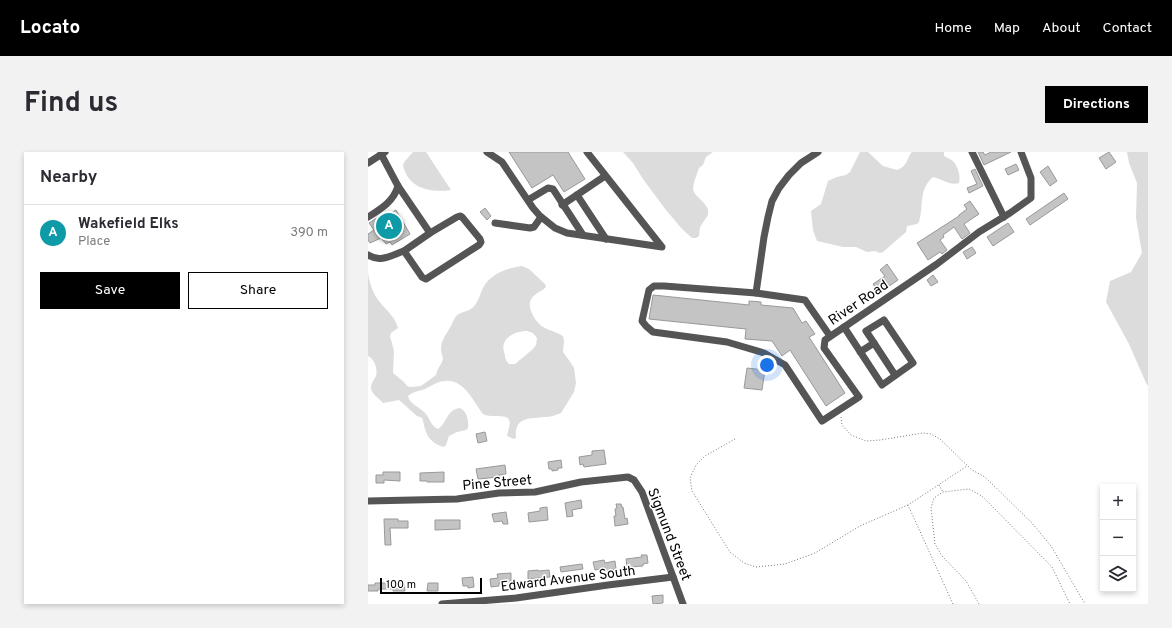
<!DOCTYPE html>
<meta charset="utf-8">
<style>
:root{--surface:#fff;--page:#f2f2f3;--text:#2b2b33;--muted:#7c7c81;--line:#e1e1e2;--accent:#000}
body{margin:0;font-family:Overpass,sans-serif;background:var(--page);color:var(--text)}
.controls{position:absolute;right:12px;bottom:12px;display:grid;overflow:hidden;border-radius:0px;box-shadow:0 2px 6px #0003}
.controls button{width:36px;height:36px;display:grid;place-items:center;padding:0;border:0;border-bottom:1px solid var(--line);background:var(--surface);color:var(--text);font:20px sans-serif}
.scale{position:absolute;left:12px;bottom:10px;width:102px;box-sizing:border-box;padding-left:4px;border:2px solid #000;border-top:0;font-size:11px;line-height:14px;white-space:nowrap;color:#000;-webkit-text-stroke:3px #fff;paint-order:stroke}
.you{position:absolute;left:399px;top:213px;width:14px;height:14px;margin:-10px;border:3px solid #fff;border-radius:50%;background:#1a73e8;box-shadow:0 0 0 6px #1a73e833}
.badge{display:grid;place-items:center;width:26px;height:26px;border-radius:50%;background:var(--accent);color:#fff;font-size:13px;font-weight:700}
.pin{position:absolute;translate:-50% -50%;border:2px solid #fff;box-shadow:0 1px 4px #0006}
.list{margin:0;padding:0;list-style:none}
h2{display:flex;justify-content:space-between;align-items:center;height:52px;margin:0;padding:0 16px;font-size:17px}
h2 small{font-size:13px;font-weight:400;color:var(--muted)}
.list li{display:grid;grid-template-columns:26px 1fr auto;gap:12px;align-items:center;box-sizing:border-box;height:56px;padding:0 16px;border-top:1px solid var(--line)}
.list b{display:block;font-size:15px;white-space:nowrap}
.list p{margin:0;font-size:13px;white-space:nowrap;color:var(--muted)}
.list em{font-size:13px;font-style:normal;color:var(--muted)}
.actions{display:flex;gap:8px;padding:12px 16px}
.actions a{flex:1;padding:9px 0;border:1px solid var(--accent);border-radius:0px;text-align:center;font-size:14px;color:var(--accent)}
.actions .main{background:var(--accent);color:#fff}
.icon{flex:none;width:22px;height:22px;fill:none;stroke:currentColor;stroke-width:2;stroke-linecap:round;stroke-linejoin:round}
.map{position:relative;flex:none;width:780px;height:452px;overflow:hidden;border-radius:0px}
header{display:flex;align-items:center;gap:24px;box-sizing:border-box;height:56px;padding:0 20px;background:var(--accent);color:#fff}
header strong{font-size:19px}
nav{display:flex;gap:22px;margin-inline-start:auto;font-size:14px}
.intro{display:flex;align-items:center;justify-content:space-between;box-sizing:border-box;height:96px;padding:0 24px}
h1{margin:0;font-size:28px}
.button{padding:10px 18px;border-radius:0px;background:var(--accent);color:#fff;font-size:14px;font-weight:700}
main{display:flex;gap:24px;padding:0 24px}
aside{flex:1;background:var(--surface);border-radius:0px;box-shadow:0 2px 6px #0003}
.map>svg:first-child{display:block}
</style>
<header>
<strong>Locato</strong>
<nav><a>Home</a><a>Map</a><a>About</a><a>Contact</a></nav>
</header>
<div class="intro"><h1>Find us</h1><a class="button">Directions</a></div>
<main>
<aside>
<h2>Nearby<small></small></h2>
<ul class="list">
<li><span class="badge" style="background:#0f9aa8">A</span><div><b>Wakefield Elks</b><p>Place</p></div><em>390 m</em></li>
</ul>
<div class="actions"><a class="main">Save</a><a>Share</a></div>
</aside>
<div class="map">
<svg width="780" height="452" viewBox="0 0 780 452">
<rect width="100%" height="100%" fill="#fff"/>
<g fill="#dcdcdc" fill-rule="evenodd">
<path d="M45,0H58L83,38C63,41 40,37 35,13L37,9Z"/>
<polygon points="255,0 345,0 338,5 335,13 331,16 326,30 325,38 327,42 336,51 340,57 340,63 332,75 331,84 328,86 324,86 314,77 298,58 275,27 265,11"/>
<path d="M492,0H500L515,14L529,18C540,14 538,7 544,0H576V4C579,6 583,7 585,9C590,14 593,25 591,31C582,34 574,27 565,25C550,38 556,54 551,70L549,72L539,74L538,80L515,100L512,101L507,99L499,100L488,95H475L449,89L445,78L443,59L453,52L460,29L469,25L478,23L482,20Z"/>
<polygon points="759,0 780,0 780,234 778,231 761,192 738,150 742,129 763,120 774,101 768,66 769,31 761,11"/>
<path d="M154,114L161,117L177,132L178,135L177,136C173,140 167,141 164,146C157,154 168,171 175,175C182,179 189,180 195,184L196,189L195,200L203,211L206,216L208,231L206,240L193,261C188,263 183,265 177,265C162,267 146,264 148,286L146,287L139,284L142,271L140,266C131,262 123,266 115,262C105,249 96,227 77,229C70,229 63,234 57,237C51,239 44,240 40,244C41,252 52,255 58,262C62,267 63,274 70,277C80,270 78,258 92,256C99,259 101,269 100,276L98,278L89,280L81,284L78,293L76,295C69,294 60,287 58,280C56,275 56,271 54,266L49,264L31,248L15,251C11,246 4,243 3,236C3,231 6,228 8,224C10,216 6,207 0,204V121C1,129 4,138 8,145C15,156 27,163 30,176L23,181L22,184L26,199L25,221L36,230L39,234L42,235L53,234L68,223C69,216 74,213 75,206C69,191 78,184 84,172C86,168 87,164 91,162C96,159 103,159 107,153C111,148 112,142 115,136C122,122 139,116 154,114ZM159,179L165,181L169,186L168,193L165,197L147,212H141C136,206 138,206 136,200C132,186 147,179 159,179Z"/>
</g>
<g fill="#c4c4c4" stroke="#999">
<polygon points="141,0 200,0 217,27 196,40 185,23 164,36"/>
<polygon points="610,0 615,0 617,3 623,0 643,0 616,13"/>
<polygon points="741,0 748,10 738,17 731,6"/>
<polygon points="648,12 651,18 640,23 637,17"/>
<polygon points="680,14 689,29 682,34 672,20"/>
<polygon points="607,17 615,34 601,41 599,36 609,32 603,19"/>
<polygon points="696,41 700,47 662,73 658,67"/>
<polygon points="602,49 611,62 596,72 602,81 594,87 586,75 575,83 576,85 572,88 579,98 574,102 572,100 560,108 549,91 591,64 591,63 599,57 596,53"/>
<polygon points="117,56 123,64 119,68 112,60"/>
<polygon points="28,58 42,82 24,93 22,90 18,92 13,86 2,91 0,88 0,82 6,78 1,71 12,64 13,67"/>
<polygon points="640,71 646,80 625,94 619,85"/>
<polygon points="604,95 608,101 599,107 595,100"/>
<polygon points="519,112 530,128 511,141 505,132 517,124 512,118"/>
<polygon points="565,123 570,130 563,134 559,128"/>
<polygon points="285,143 381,153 381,149 393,150 393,153 425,156 434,171 438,169 447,182 441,185 477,241 458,254 422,198 414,204 404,189 377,187 378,177 281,167"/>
<polygon points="379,216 397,218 394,238 376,236"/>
<polygon points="117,280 119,289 110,291 108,282"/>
<polygon points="236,298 238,312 216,315 215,312 212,313 211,305 224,303 224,299"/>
<polygon points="193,308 194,316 190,316 190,318 184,319 184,317 181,317 180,310"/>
<polygon points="137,313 138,322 131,323 131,325 110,327 108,317"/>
<polygon points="15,320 32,320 32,329 16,328 16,331 8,331 8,323 15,323"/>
<polygon points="76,320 76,330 59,330 59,329 52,329 52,321"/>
<polygon points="213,348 214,356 204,358 205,364 199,365 197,351"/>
<polygon points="248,352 253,352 254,355 255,355 257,367 259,366 260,372 247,374 246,364 248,364 247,357 249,356"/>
<polygon points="179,355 180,368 161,370 160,361 172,359 172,356"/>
<polygon points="138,360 140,372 135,372 134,369 126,370 124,362"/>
<polygon points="16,367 30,367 30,369 40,369 40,376 22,376 23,393 17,393"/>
<polygon points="67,368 92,368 92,377 67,378"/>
<polygon points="273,403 279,403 280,411 275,412 275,414 263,415 263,414 259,414 258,407 274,405"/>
<polygon points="236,408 237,411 247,409 248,417 238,419 238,416 227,418 225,410"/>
<polygon points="214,412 215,417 193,420 192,415"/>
<polygon points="170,418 170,419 181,418 182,425 160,427 160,419"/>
<polygon points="143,421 143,430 131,431 131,434 123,435 122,427 130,426 129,422"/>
<polygon points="105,425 106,435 100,436 100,434 95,434 94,426"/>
<polygon points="7,431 36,431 37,439 25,439 25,437 10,437 10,439 0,439 0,433 7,433"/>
<polygon points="60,431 70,431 70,439 59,439"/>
<polygon points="295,443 295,451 285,452 284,444"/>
</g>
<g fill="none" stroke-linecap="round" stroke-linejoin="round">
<g stroke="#777" stroke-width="1" stroke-dasharray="1 2" stroke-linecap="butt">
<polyline points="473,265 474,273 483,283 498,289 512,288 555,281 563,282 572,287 604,318 617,325 664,371 683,394 717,452"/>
<polyline points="367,287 337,304 328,313 322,326 324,339 362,400 376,411 388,415 417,412 447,401 492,374 540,353"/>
<polyline points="571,333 575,340"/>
<polyline points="585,452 540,353 599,314"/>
<polyline points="611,452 598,429 574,404 567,392 563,356 566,346 575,340 601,337 614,344 684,415 702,452"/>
</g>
<g stroke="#555" stroke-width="7">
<polyline points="119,0 134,10 165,56 172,64 187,76 199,81 294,95 219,0"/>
<polyline points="450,0 433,11 421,23 411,36 404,49 400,65 396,85 388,141 437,148 462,184"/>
<polyline points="604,0 636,65"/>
<polyline points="0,11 17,0"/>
<polyline points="209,43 238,87"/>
<polyline points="160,48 180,36 185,37 215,83"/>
<polyline points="194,53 237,24"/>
<path d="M0,65C13,57 26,49 30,34"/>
<polyline points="127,71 162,76 166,75 173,65"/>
<polyline points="36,99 62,81"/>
<path d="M0,103C12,111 24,103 36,99L54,125L58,127L111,93L113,90L112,87L94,65L92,64L89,65L62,81L30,34L13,2"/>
<polyline points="388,141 296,134 286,134 281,138 274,169 278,174 285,180 359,190 396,201 417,213 454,269 491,245 456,196 457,188 569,112 611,80 642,61 663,46 663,26 653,0"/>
<polyline points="476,175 514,233 545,211 516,168 498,179 506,191 492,200"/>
<polyline points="506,191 527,223"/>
<polyline points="0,349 89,347 131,341 167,340 213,330 260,325 266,328 274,340 315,452"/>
<polyline points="74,452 148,446 240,433 305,425"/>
</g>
</g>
<g text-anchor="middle" stroke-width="3" stroke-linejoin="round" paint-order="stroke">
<g font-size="14" fill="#000" stroke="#fff">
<text transform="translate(490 150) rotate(-34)" y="5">River Road</text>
<text transform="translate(129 330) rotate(-5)" y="5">Pine Street</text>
<text transform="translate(302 382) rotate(69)" y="5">Sigmund Street</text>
<text transform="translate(200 426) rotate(-7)" y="5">Edward Avenue South</text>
</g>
</g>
</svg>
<div class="controls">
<button>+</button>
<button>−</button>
<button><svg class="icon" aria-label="layers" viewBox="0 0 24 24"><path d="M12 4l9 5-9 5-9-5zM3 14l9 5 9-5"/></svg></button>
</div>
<div class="scale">100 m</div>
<div class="you"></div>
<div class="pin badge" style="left:21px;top:74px;background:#0f9aa8">A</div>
</div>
</main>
